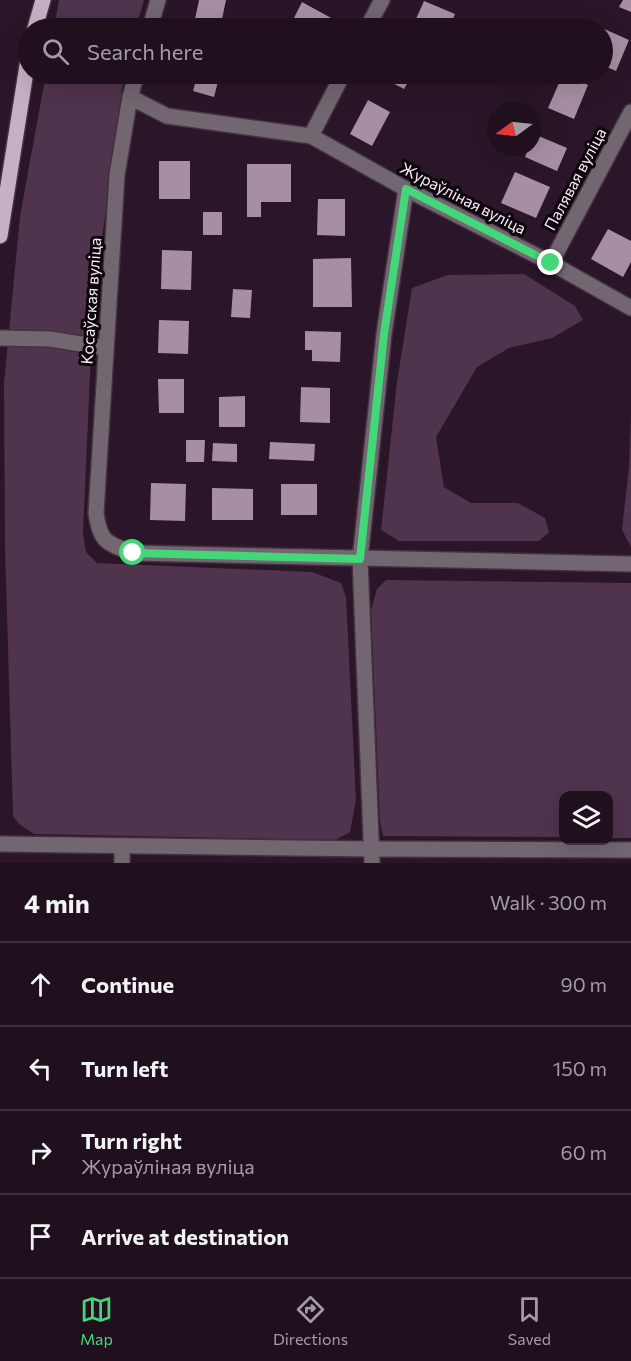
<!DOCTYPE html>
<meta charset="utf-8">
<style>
:root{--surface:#20101e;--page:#2d1e2b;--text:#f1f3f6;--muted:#a29da4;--line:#3d303c;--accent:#44d77a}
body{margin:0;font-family:Commissioner,sans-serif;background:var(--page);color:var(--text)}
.controls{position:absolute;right:18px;bottom:18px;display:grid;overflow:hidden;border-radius:12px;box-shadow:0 6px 24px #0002}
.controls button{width:54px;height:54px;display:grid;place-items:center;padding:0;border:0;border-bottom:2px solid var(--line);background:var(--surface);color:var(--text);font:30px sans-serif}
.compass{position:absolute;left:487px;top:102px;width:54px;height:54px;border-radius:50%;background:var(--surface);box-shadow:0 6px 24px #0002;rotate:255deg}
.stop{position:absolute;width:18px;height:18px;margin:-14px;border:4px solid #44d77a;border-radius:50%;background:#fff}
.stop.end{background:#44d77a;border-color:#fff;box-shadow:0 2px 6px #0008}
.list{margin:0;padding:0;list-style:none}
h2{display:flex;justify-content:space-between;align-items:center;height:78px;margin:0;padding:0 24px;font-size:26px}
h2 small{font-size:20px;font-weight:400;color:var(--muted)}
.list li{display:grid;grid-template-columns:39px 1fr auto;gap:18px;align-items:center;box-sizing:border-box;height:84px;padding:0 24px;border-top:2px solid var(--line)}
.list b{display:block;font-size:22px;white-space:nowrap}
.list p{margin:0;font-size:20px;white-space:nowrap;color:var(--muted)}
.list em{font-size:20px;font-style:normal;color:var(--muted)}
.icon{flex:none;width:33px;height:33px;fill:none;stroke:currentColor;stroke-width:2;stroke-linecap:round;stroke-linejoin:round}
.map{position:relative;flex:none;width:631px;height:863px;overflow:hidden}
.search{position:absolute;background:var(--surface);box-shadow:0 6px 24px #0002;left:18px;right:18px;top:18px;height:66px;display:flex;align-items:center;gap:15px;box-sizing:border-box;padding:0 21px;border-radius:33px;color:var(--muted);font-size:22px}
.sheet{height:414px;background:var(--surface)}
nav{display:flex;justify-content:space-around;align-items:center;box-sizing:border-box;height:84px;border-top:2px solid var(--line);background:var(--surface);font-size:16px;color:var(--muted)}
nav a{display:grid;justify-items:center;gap:3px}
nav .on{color:var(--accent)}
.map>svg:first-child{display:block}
</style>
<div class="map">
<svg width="631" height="863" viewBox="0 0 631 863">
<rect width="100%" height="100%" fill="#2a1628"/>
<g fill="#50334c">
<polygon points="59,0 144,0 136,28 54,28"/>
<polygon points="46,74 124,74 93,306 83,534 86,552 97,563 312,572 341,583 346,597 356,800 350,832 335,840 34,834 19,824 13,816 5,547 4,384 20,216"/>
<polygon points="524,274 575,306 583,320 552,338 509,348 477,367 436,437 444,487 471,503 518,503 545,518 549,532 539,541 399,541 381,530 397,382 412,288 448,275"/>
<polygon points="631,414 631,547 622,530 629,467"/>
<polygon points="386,580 631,583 631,838 609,838 608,796 564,796 563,837 383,836 380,821 371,610 377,589"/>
</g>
<g fill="#a88ea4">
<polygon points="199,0 226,0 221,24 195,19"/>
<polygon points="623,0 631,0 631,12 619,7"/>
<polygon points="424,1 455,14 449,28 412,28"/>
<polygon points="302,2 333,19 328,28 303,28 292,22"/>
<polygon points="602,28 629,40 616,71 602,65"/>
<polygon points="187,74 220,74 214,97 193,91 196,80 186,77"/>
<polygon points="380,74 413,74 404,89 379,76"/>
<polygon points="563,74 588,85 574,119 548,108"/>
<polygon points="368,100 390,112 372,146 350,134"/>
<polygon points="534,134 567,148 557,171 525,157 529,147 532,147"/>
<rect x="159" y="161" width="31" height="38"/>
<polygon points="247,164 291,164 291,202 261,202 261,217 247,217"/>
<polygon points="515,172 550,187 536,218 501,203"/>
<polygon points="318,199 345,199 345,236 317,235"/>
<rect x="203" y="212" width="19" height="23"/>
<polygon points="608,229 631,241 631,262 623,277 591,259"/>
<polygon points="162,250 192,251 191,290 161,289"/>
<polygon points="351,258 352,307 313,307 313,259"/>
<polygon points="233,289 252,290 250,318 231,317"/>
<polygon points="159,320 189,321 188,354 158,353"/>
<polygon points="305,331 341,332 340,362 312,361 312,350 305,350"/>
<polygon points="158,379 184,379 184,413 159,413"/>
<polygon points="301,387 330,388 330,423 300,422"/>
<polygon points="245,396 245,427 219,427 219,397"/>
<polygon points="186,440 205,440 204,462 186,462"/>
<polygon points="270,442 315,444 314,461 269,459"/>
<polygon points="213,443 237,444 237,462 212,461"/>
<polygon points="151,483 186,484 185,521 150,520"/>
<rect x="281" y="484" width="36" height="31"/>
<polygon points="212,488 253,489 253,520 212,520"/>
</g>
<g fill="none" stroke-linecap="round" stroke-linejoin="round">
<defs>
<g id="minor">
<polyline points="150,28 158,0"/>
<polyline points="367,28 382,0"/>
<path d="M137,74L130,97L117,175L96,513C100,542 106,543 133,553L631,564"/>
<polyline points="130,97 167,116 311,136 406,189 551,263 631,308"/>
<polyline points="311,136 343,74"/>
<polyline points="551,263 631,112"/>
<polyline points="0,338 50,339 106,348"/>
<polyline points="0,844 372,849 631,850"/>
<polyline points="122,863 122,846"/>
<polyline points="372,863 360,559 384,334 406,189"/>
</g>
<g id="major">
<polyline points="35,28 43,0"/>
<polyline points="0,236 28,59"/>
</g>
</defs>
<use href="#minor" stroke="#433041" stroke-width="18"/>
<use href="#major" stroke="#433041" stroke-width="18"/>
<use href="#minor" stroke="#726670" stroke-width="15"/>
<use href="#major" stroke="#c8b0c4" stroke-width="15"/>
</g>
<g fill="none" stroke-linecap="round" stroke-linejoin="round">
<polyline stroke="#44d77a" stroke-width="8" points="133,553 360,559 384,334 406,189 551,263"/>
</g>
<g text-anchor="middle" stroke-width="6" stroke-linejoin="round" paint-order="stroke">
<g font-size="16" fill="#fbecf8" stroke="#0d050c">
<text transform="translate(575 179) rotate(-62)" y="6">Палявая вуліца</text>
<text transform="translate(463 198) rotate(27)" y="6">Жураўліная вуліца</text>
<text transform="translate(91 301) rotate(-86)" y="6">Косаўская вуліца</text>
</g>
</g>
</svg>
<div class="controls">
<button><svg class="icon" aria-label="layers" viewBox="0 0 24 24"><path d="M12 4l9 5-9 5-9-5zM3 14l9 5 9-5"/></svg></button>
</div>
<svg class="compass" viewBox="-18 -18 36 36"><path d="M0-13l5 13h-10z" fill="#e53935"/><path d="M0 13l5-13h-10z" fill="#a29da4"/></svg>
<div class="stop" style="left:133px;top:553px"></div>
<div class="stop end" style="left:551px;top:263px"></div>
<div class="search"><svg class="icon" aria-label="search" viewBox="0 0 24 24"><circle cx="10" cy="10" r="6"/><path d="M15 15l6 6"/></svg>Search here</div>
</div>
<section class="sheet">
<h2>4 min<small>Walk · 300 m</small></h2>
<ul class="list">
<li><svg class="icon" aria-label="ahead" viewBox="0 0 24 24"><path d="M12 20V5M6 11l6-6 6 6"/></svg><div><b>Continue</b></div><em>90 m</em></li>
<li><svg class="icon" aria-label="left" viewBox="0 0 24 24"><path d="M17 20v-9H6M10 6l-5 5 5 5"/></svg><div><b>Turn left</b></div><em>150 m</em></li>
<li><svg class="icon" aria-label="right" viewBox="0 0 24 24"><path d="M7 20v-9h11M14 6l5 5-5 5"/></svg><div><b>Turn right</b><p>Жураўліная вуліца</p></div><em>60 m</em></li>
<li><svg class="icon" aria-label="arrive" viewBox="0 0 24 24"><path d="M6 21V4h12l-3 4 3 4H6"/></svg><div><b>Arrive at destination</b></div></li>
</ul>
</section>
<nav>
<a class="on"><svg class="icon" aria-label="map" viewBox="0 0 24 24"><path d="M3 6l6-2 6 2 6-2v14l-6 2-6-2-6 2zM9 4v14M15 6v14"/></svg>Map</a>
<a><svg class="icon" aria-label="directions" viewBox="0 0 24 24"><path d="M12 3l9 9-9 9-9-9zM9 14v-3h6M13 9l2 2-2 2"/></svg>Directions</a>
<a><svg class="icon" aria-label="saved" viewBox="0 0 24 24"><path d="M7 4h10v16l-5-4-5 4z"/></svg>Saved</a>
</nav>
